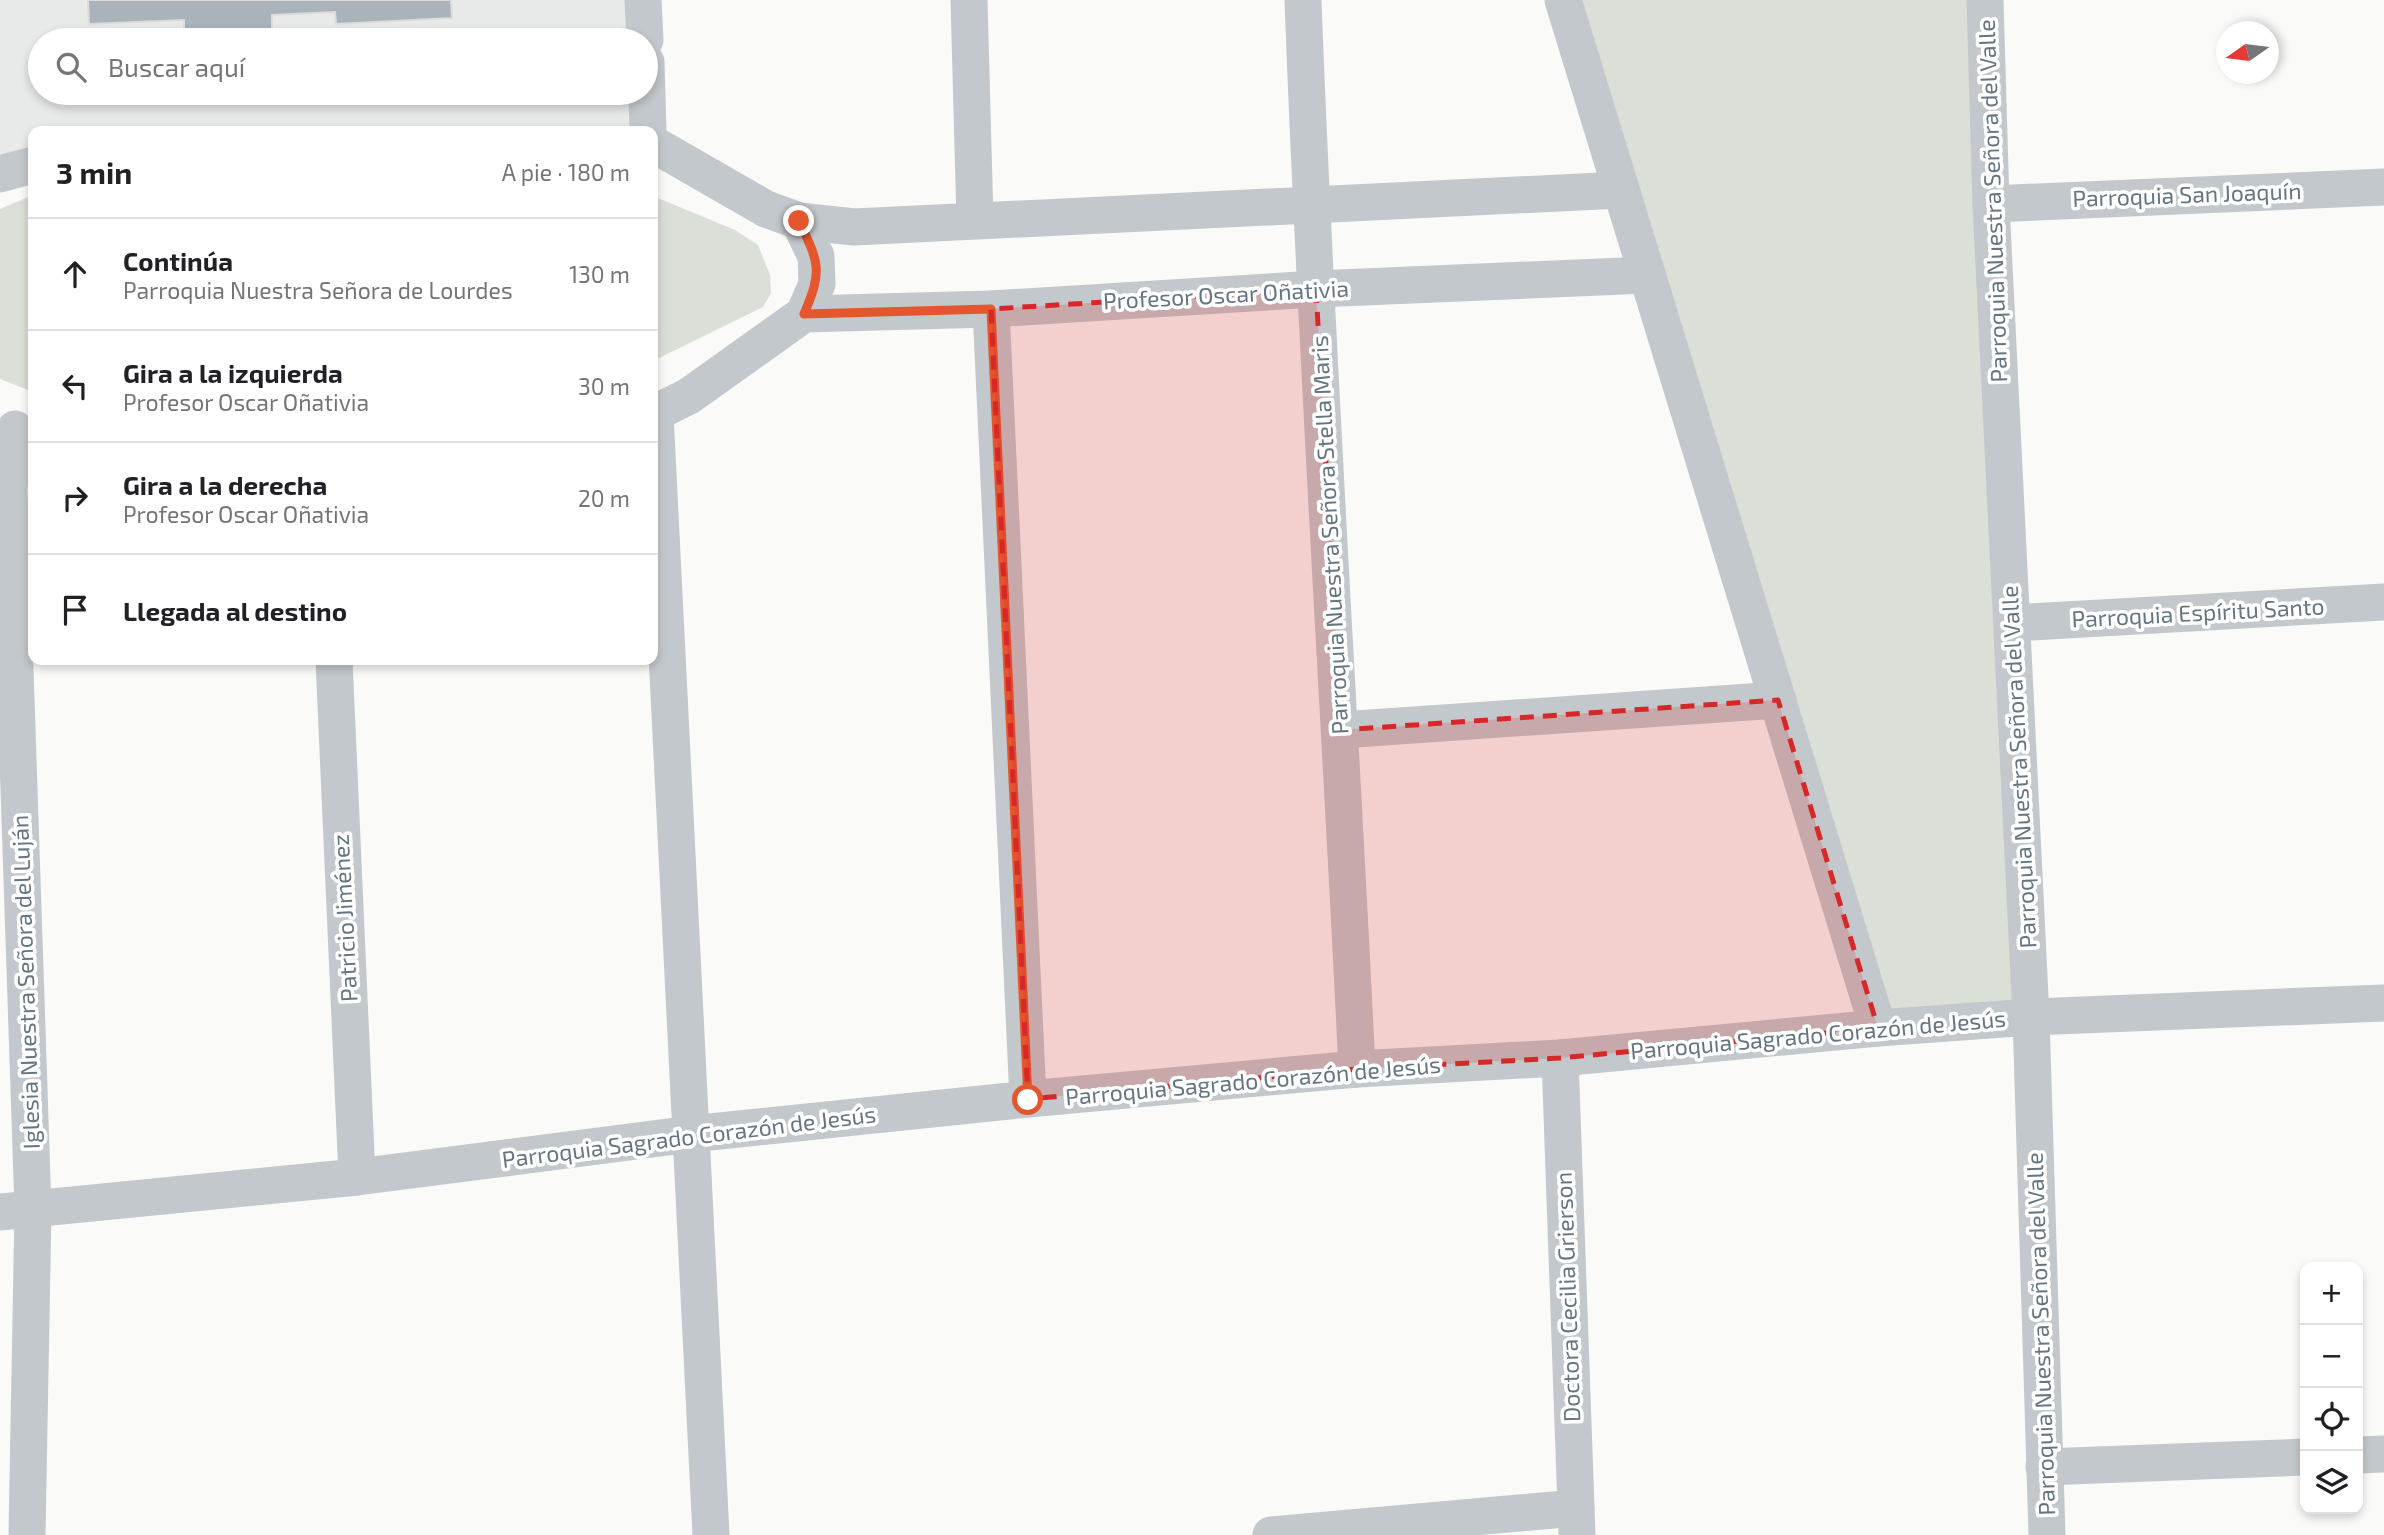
<!DOCTYPE html>
<html lang="es">
<meta charset="utf-8">
<style>
:root{--surface:#fff;--page:#f6f6f6;--text:#202124;--muted:#757577;--line:#e0e0e0}
body{margin:0;font-family:"Exo 2",sans-serif;background:var(--page);color:var(--text)}
.controls{position:absolute;right:21px;bottom:21px;display:grid;overflow:hidden;border-radius:14px;box-shadow:0 4px 10px #0003}
.controls button{width:63px;height:63px;display:grid;place-items:center;padding:0;border:0;border-bottom:2px solid var(--line);background:var(--surface);color:var(--text);font:35px sans-serif}
.compass{position:absolute;left:2216px;top:21px;width:63px;height:63px;border-radius:50%;background:var(--surface);box-shadow:0 4px 10px #0003;rotate:256deg}
.stop{position:absolute;width:21px;height:21px;margin:-16px;border:5px solid #e4572e;border-radius:50%;background:#fff}
.stop.end{background:#e4572e;border-color:#fff;box-shadow:0 2px 7px #0008}
.list{margin:0;padding:0;list-style:none}
h2{display:flex;justify-content:space-between;align-items:center;height:91px;margin:0;padding:0 28px;font-size:30px}
h2 small{font-size:23px;font-weight:400;color:var(--muted)}
.list li{display:grid;grid-template-columns:46px 1fr auto;gap:21px;align-items:center;box-sizing:border-box;height:112px;padding:0 28px;border-top:2px solid var(--line)}
.list b{display:block;font-size:26px;white-space:nowrap}
.list p{margin:0;font-size:23px;white-space:nowrap;color:var(--muted)}
.list em{font-size:23px;font-style:normal;color:var(--muted)}
.icon{flex:none;width:38px;height:38px;fill:none;stroke:currentColor;stroke-width:2;stroke-linecap:round;stroke-linejoin:round}
.map{position:relative;flex:none;width:2384px;height:1535px;overflow:hidden}
.search{position:absolute;background:var(--surface);box-shadow:0 4px 10px #0003;left:28px;top:28px;width:630px;height:77px;display:flex;align-items:center;gap:18px;box-sizing:border-box;padding:0 24px;border-radius:38px;color:var(--muted);font-size:26px}
.panel{position:absolute;background:var(--surface);box-shadow:0 4px 10px #0003;left:28px;top:126px;width:630px;height:539px;border-radius:14px}
.map>svg:first-child{display:block}
</style>
<div class="map">
<svg width="2384" height="1535" viewBox="0 0 2384 1535">
<rect width="100%" height="100%" fill="#fafaf8"/>
<polygon fill="#e8e9e9" points="0,0 642,0 644,40 40,40 40,93 646,93 647,131 33,131 33,165 4,171 0,152"/>
<g fill="#dadfd7">
<polygon points="1563,0 1991,0 2028,1014 1880,1025"/>
<polygon points="33,195 33,392 0,379 0,209"/>
<polygon points="653,196 735,230 758,245 770,275 771,293 763,307 653,361"/>
</g>
<polygon fill="#aab3b9" stroke="#dcdcda" stroke-width="2" points="88,0 451,0 452,18 336,24 335,12 272,15 272,29 184,33 184,20 89,24"/>
<g fill="none" stroke-linecap="round" stroke-linejoin="round">
<g stroke="#c3c8cc" stroke-width="37">
<polyline points="643,0 645,40"/>
<polyline points="969,0 975,220"/>
<path d="M1303,0C1316,357 1340,713 1357,1069"/>
<polyline points="1563,0 1878,1028"/>
<polyline points="1985,0 1991,204 2031,1017 2047,1535"/>
<polyline points="646,62 648,131"/>
<polyline points="653,144 766,209 799,221 854,227 1621,190"/>
<polyline points="0,174 33,165"/>
<polyline points="1991,204 2384,187"/>
<polyline points="991,309 1028,1099"/>
<polyline points="804,314 991,309 1316,289 1647,275"/>
<polyline points="653,414 689,396 804,314 817,284 816,256 799,221"/>
<polyline points="655,414 711,1535"/>
<polyline points="15,429 9,489 33,1209 27,1535"/>
<polyline points="2012,623 2384,602"/>
<polyline points="334,660 357,1177"/>
<polyline points="1341,730 1778,700"/>
<polyline points="1560,1058 1577,1535"/>
<polyline points="0,1212 357,1177 691,1134 1028,1099 1357,1069 1560,1058 1878,1028 2031,1017 2384,1003"/>
<polyline points="2358,1455 2384,1454"/>
<polyline points="2044,1467 2305,1457"/>
<polyline points="1271,1535 1576,1508"/>
</g>
</g>
<g fill="none" stroke-linecap="round" stroke-linejoin="round">
<path stroke="#e4572e" stroke-width="9" d="M799,221C819,263 823,270 804,314L991,309L1028,1100"/>
</g>
<path fill="#d62828" fill-opacity="0.2" stroke="#d62828" stroke-width="5" stroke-dasharray="14 9" stroke-linejoin="round" d="M1316,289L1341,730L1778,700L1878,1028L1560,1058L1357,1069L1028,1099L991,309Z"/>
<g text-anchor="middle" stroke-width="7" stroke-linejoin="round" paint-order="stroke">
<g font-size="23" fill="#657683" stroke="#fff">
<text transform="translate(2187 195) rotate(-2)" y="8">Parroquia San Joaquín</text>
<text transform="translate(1993 201) rotate(-92)" y="8">Parroquia Nuestra Señora del Valle</text>
<text transform="translate(1226 295) rotate(-3)" y="8">Profesor Oscar Oñativia</text>
<text transform="translate(1330 535) rotate(-93)" y="8">Parroquia Nuestra Señora Stella Maris</text>
<text transform="translate(2198 613) rotate(-3)" y="8">Parroquia Espíritu Santo</text>
<text transform="translate(2019 767) rotate(-93)" y="8">Parroquia Nuestra Señora del Valle</text>
<text transform="translate(345 918) rotate(-93)" y="8">Patricio Jiménez</text>
<text transform="translate(26 982) rotate(-92)" y="8">Iglesia Nuestra Señora del Luján</text>
<text transform="translate(1818 1035) rotate(-5)" y="8">Parroquia Sagrado Corazón de Jesús</text>
<text transform="translate(1253 1081) rotate(-5)" y="8">Parroquia Sagrado Corazón de Jesús</text>
<text transform="translate(689 1137) rotate(-7)" y="8">Parroquia Sagrado Corazón de Jesús</text>
<text transform="translate(1568 1297) rotate(-92)" y="8">Doctora Cecilia Grierson</text>
<text transform="translate(2041 1334) rotate(-92)" y="8">Parroquia Nuestra Señora del Valle</text>
</g>
</g>
</svg>
<div class="controls">
<button>+</button>
<button>−</button>
<button><svg class="icon" aria-label="locate" viewBox="0 0 24 24"><circle cx="12" cy="12" r="6"/><path d="M12 2v4M12 18v4M2 12h4M18 12h4"/></svg></button>
<button><svg class="icon" aria-label="layers" viewBox="0 0 24 24"><path d="M12 4l9 5-9 5-9-5zM3 14l9 5 9-5"/></svg></button>
</div>
<svg class="compass" viewBox="-18 -18 36 36"><path d="M0-13l5 13h-10z" fill="#e53935"/><path d="M0 13l5-13h-10z" fill="#757577"/></svg>
<div class="stop" style="left:1028px;top:1100px"></div>
<div class="stop end" style="left:799px;top:221px"></div>
<div class="search"><svg class="icon" aria-label="search" viewBox="0 0 24 24"><circle cx="10" cy="10" r="6"/><path d="M15 15l6 6"/></svg>Buscar aquí</div>
<section class="panel">
<h2>3 min<small>A pie · 180 m</small></h2>
<ul class="list">
<li><svg class="icon" aria-label="ahead" viewBox="0 0 24 24"><path d="M12 20V5M6 11l6-6 6 6"/></svg><div><b>Continúa</b><p>Parroquia Nuestra Señora de Lourdes</p></div><em>130 m</em></li>
<li><svg class="icon" aria-label="left" viewBox="0 0 24 24"><path d="M17 20v-9H6M10 6l-5 5 5 5"/></svg><div><b>Gira a la izquierda</b><p>Profesor Oscar Oñativia</p></div><em>30 m</em></li>
<li><svg class="icon" aria-label="right" viewBox="0 0 24 24"><path d="M7 20v-9h11M14 6l5 5-5 5"/></svg><div><b>Gira a la derecha</b><p>Profesor Oscar Oñativia</p></div><em>20 m</em></li>
<li><svg class="icon" aria-label="arrive" viewBox="0 0 24 24"><path d="M6 21V4h12l-3 4 3 4H6"/></svg><div><b>Llegada al destino</b></div></li>
</ul>
</section>
</div>
